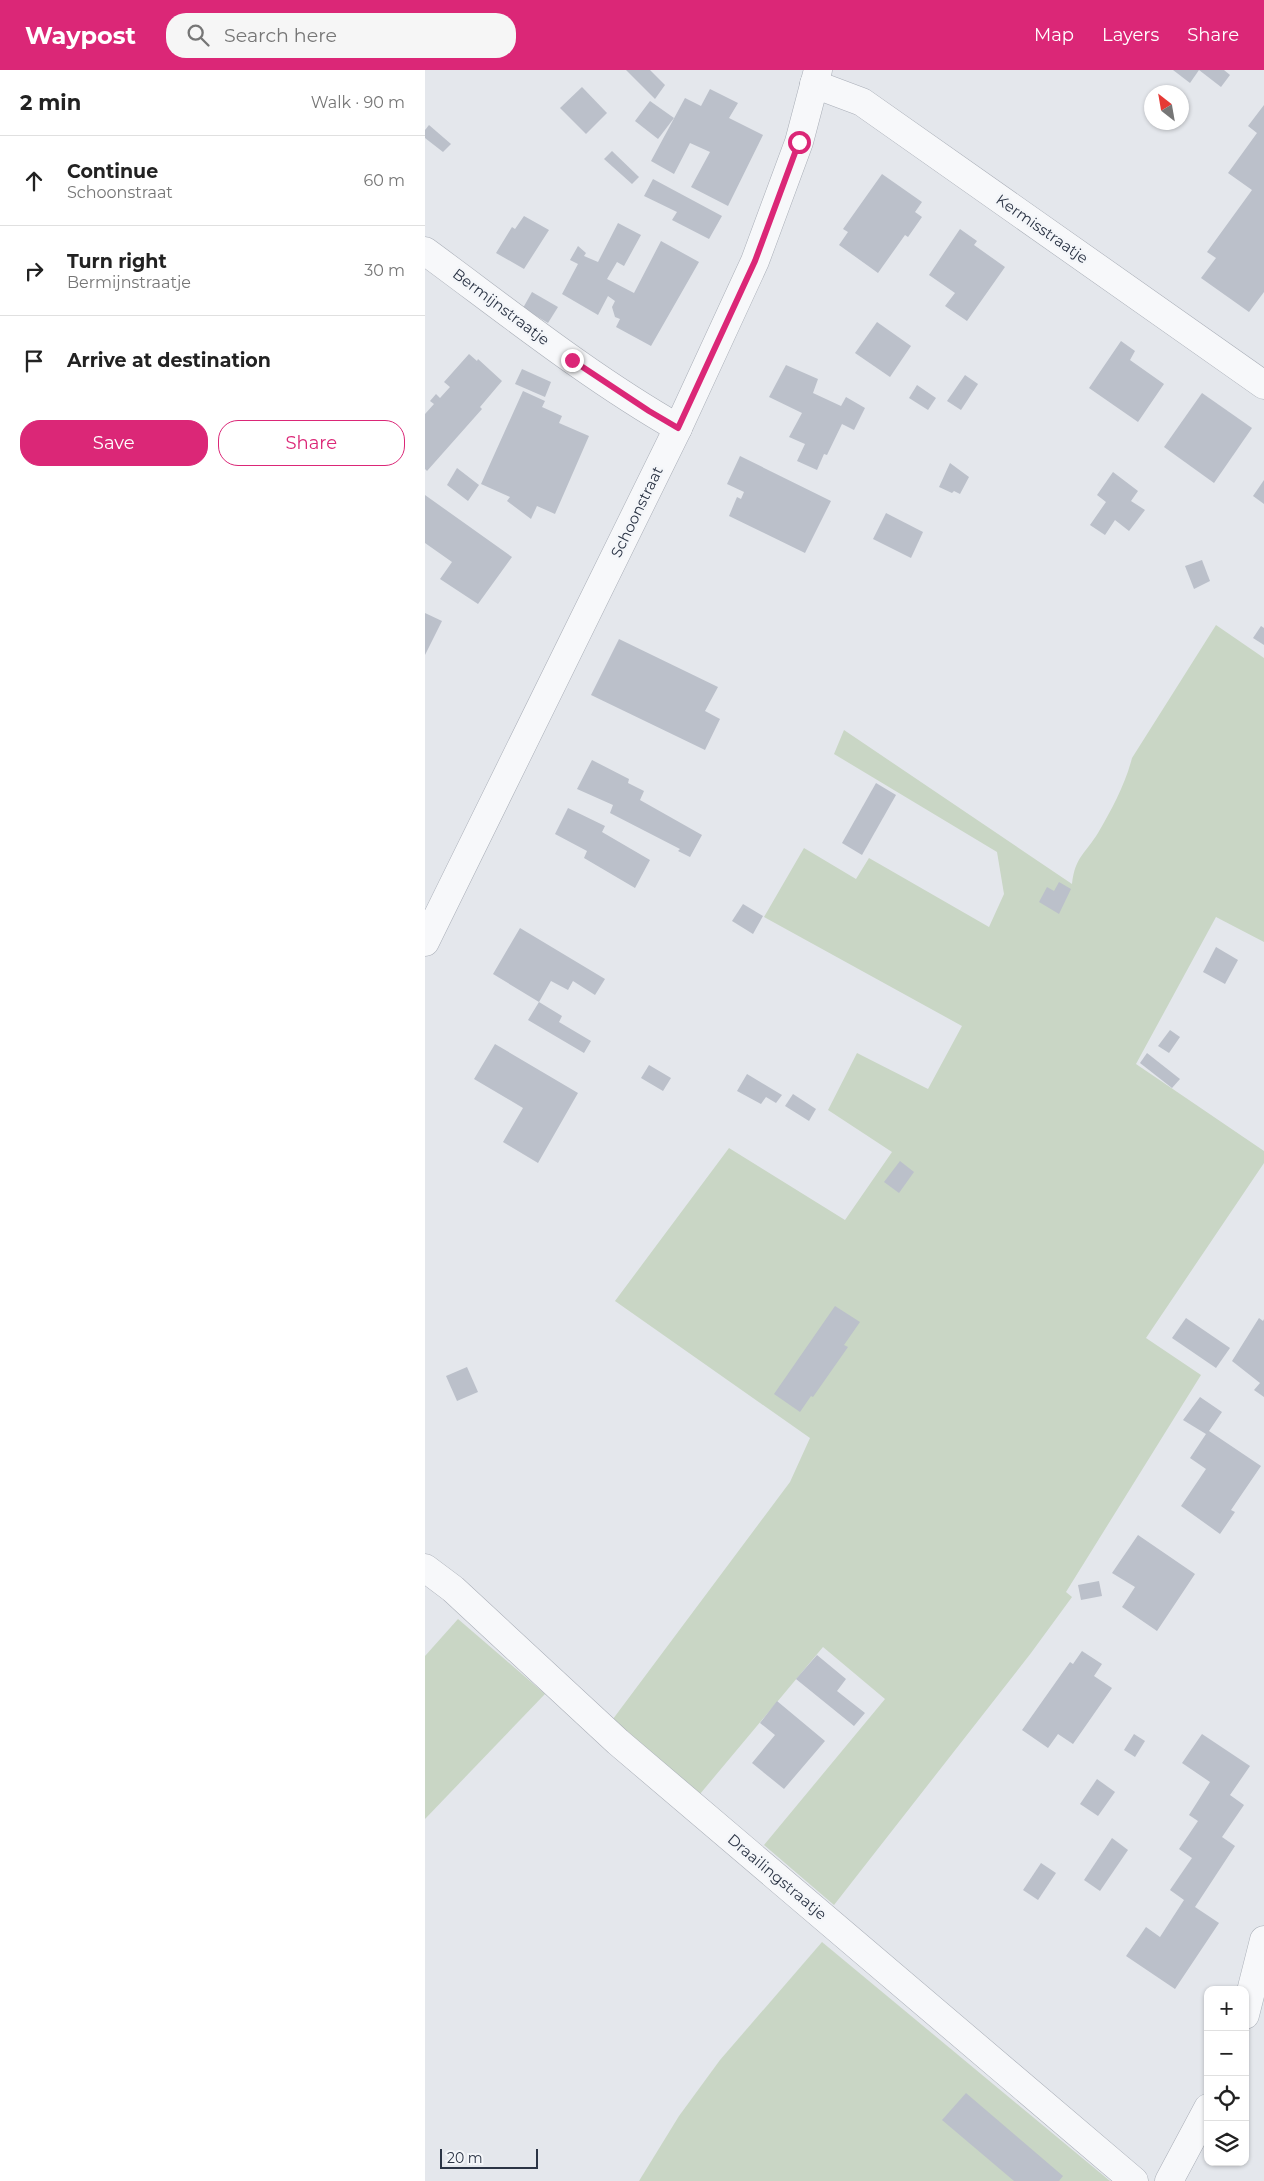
<!DOCTYPE html>
<meta charset="utf-8">
<style>
:root{--surface:#fff;--page:#f6f6f6;--text:#222;--muted:#767676;--line:#e0e0e0;--accent:#db2777}
body{margin:0;font-family:Montserrat,sans-serif;background:var(--page);color:var(--text)}
.controls{position:absolute;right:15px;bottom:15px;display:grid;overflow:hidden;border-radius:10px;box-shadow:0 1px 4px #0004}
.controls button{width:45px;height:45px;display:grid;place-items:center;padding:0;border:0;border-bottom:1px solid var(--line);background:var(--surface);color:var(--text);font:25px sans-serif}
.compass{position:absolute;left:719px;top:15px;width:45px;height:45px;border-radius:50%;background:var(--surface);box-shadow:0 1px 4px #0004;rotate:329deg}
.scale{position:absolute;left:15px;bottom:12px;width:98px;box-sizing:border-box;padding-left:5px;border:2px solid #2b3445;border-top:0;font-size:14px;line-height:18px;white-space:nowrap;color:#2b3445;-webkit-text-stroke:4px #f4f6f9;paint-order:stroke}
.stop{position:absolute;width:15px;height:15px;margin:-11px;border:4px solid #db2777;border-radius:50%;background:#fff}
.stop.end{background:#db2777;border-color:#fff;box-shadow:0 1px 5px #0008}
.list{margin:0;padding:0;list-style:none}
h2{display:flex;justify-content:space-between;align-items:center;height:65px;margin:0;padding:0 20px;font-size:21px}
h2 small{font-size:16px;font-weight:400;color:var(--muted)}
.list li{display:grid;grid-template-columns:32px 1fr auto;gap:15px;align-items:center;box-sizing:border-box;height:90px;padding:0 20px;border-top:1px solid var(--line)}
.list b{display:block;font-size:19px;white-space:nowrap}
.list p{margin:0;font-size:16px;white-space:nowrap;color:var(--muted)}
.list em{font-size:16px;font-style:normal;color:var(--muted)}
.actions{display:flex;gap:10px;padding:15px 20px}
.actions a{flex:1;padding:11px 0;border:1px solid var(--accent);border-radius:20px;text-align:center;font-size:18px;color:var(--accent)}
.actions .main{background:var(--accent);color:#fff}
.icon{flex:none;width:28px;height:28px;fill:none;stroke:currentColor;stroke-width:2;stroke-linecap:round;stroke-linejoin:round}
.map{position:relative;flex:none;width:839px;height:2111px;overflow:hidden}
header{display:flex;align-items:center;gap:30px;box-sizing:border-box;height:70px;padding:0 25px;background:var(--accent);color:#fff}
header strong{font-size:24px}
nav{display:flex;gap:28px;margin-inline-start:auto;font-size:18px}
.search{width:350px;height:45px;background:var(--page);display:flex;align-items:center;gap:12px;box-sizing:border-box;padding:0 18px;border-radius:20px;color:var(--muted);font-size:19px}
main{display:flex}
aside{flex:1;background:var(--surface)}
.map>svg:first-child{display:block}
</style>
<header>
<strong>Waypost</strong>
<div class="search"><svg class="icon" aria-label="search" viewBox="0 0 24 24"><circle cx="10" cy="10" r="6"/><path d="M15 15l6 6"/></svg>Search here</div>
<nav><a>Map</a><a>Layers</a><a>Share</a></nav>
</header>
<main>
<aside>
<h2>2 min<small>Walk · 90 m</small></h2>
<ul class="list">
<li><svg class="icon" aria-label="ahead" viewBox="0 0 24 24"><path d="M12 20V5M6 11l6-6 6 6"/></svg><div><b>Continue</b><p>Schoonstraat</p></div><em>60 m</em></li>
<li><svg class="icon" aria-label="right" viewBox="0 0 24 24"><path d="M7 20v-9h11M14 6l5 5-5 5"/></svg><div><b>Turn right</b><p>Bermijnstraatje</p></div><em>30 m</em></li>
<li><svg class="icon" aria-label="arrive" viewBox="0 0 24 24"><path d="M6 21V4h12l-3 4 3 4H6"/></svg><div><b>Arrive at destination</b></div></li>
</ul>
<div class="actions"><a class="main">Save</a><a>Share</a></div>
</aside>
<div class="map">
<svg width="839" height="2111" viewBox="0 0 839 2111">
<rect width="100%" height="100%" fill="#e4e7ec"/>
<g fill="#c9d6c5">
<path d="M791,555L839,588V872L791,847L711,994L839,1081V1093L721,1268L776,1305L641,1522L647,1527L606,1583L409,1835L339,1775L460,1629L398,1577L275,1724L188,1649L365,1412L385,1368L190,1231L304,1078L420,1150L467,1082L403,1040L432,983L503,1019L537,956L339,847L379,778L431,809L444,788L564,857L579,824L572,782L409,684L419,660L647,814C650,787 660,784 673,763C687,739 700,715 707,688Z"/>
<polygon points="33,1549 120,1624 0,1749 0,1586"/>
<polygon points="397,1872 685,2111 214,2111 254,2046 295,1990"/>
</g>
<g fill="#bbc0ca">
<polygon points="201,0 225,0 240,15 230,29"/>
<polygon points="748,0 774,0 765,13"/>
<polygon points="774,0 799,0 805,5 796,17"/>
<polygon points="157,17 182,43 161,64 135,38"/>
<polygon points="285,19 313,33 304,48 338,65 303,136 266,117 285,82 265,73 249,104 226,91 260,28 276,36"/>
<polygon points="225,31 249,48 233,69 210,51"/>
<polygon points="839,35 839,222 824,242 776,208 791,188 782,182 827,120 803,103 832,63 823,56"/>
<polygon points="4,55 26,74 18,82 0,68 0,60"/>
<polygon points="187,81 214,107 207,114 179,89"/>
<polygon points="457,104 497,132 490,142 497,147 483,167 480,165 453,203 414,175 423,162 418,159"/>
<polygon points="228,109 297,146 284,169 247,150 252,142 219,126"/>
<polygon points="99,146 124,160 99,199 71,183 87,157 90,159"/>
<polygon points="193,153 216,165 199,196 192,192 182,209 209,223 236,171 274,192 226,276 191,257 195,249 190,247 187,237 190,231 183,226 173,245 137,224 153,194 145,190 153,176 161,183 159,186 173,192"/>
<polygon points="535,159 552,171 549,175 580,197 542,251 520,236 530,223 504,205"/>
<polygon points="107,222 133,237 123,253 98,238"/>
<polygon points="452,252 486,276 465,307 430,283"/>
<polygon points="696,271 710,281 705,290 739,314 713,352 664,318"/>
<polygon points="44,284 52,291 53,289 77,311 55,337 57,339 2,401 0,399 0,344 9,334 5,331 11,324 15,328 25,317 19,312"/>
<polygon points="361,295 393,309 388,323 416,336 421,327 440,338 429,360 417,354 402,385 399,384 392,400 372,391 380,374 364,367 377,343 344,327"/>
<polygon points="97,299 126,312 120,327 90,314"/>
<polygon points="540,305 553,314 536,340 522,331"/>
<polygon points="492,315 511,328 503,340 484,328"/>
<polygon points="98,321 120,331 117,337 137,346 134,353 164,366 130,444 112,436 106,449 82,431 85,427 56,414"/>
<polygon points="777,323 827,358 789,413 739,377"/>
<polygon points="315,386 406,431 380,483 304,446 312,427 316,429 319,422 302,414"/>
<polygon points="525,393 544,407 535,424 529,421 527,423 514,417"/>
<polygon points="32,398 54,415 43,431 22,415"/>
<polygon points="688,402 713,421 706,431 720,440 704,461 690,450 680,465 665,455 681,432 672,425"/>
<polygon points="839,410 839,434 828,426"/>
<polygon points="0,425 87,487 53,534 15,509 27,492 0,473"/>
<polygon points="461,443 498,462 486,488 448,469"/>
<polygon points="777,490 785,511 769,519 760,496"/>
<polygon points="0,543 17,551 0,585"/>
<polygon points="836,556 839,558 839,575 828,568"/>
<polygon points="194,569 293,617 280,641 295,649 280,680 166,625"/>
<polygon points="167,690 204,709 203,713 219,721 215,730 277,765 265,787 253,781 255,779 185,743 188,735 152,719"/>
<polygon points="451,713 471,725 437,785 417,773"/>
<polygon points="143,738 180,756 177,762 225,790 210,818 159,788 162,781 130,764"/>
<polygon points="634,812 646,819 634,844 614,832 622,817 629,821"/>
<polygon points="318,834 338,846 328,864 307,851"/>
<polygon points="95,858 180,909 170,925 148,911 143,920 126,911 114,932 137,946 134,952 166,971 159,983 103,950 114,932 68,904"/>
<polygon points="791,877 813,890 800,914 778,902"/>
<polygon points="745,960 755,967 744,983 733,976"/>
<polygon points="70,974 153,1023 113,1093 78,1072 98,1038 49,1009"/>
<polygon points="722,983 755,1009 747,1018 715,993"/>
<polygon points="224,995 246,1008 238,1021 216,1008"/>
<polygon points="322,1004 357,1025 351,1033 341,1027 336,1034 312,1021"/>
<polygon points="368,1024 391,1039 384,1051 360,1036"/>
<polygon points="475,1091 489,1102 474,1123 459,1112"/>
<polygon points="410,1236 435,1252 419,1275 423,1277 388,1327 386,1326 375,1342 349,1324"/>
<polygon points="761,1248 805,1278 791,1298 747,1268"/>
<polygon points="834,1248 838,1251 839,1249 839,1327 829,1320 835,1313 807,1291"/>
<polygon points="42,1297 53,1322 32,1331 21,1306"/>
<polygon points="775,1327 797,1342 784,1361 836,1396 806,1440 810,1442 795,1464 756,1436 781,1399 765,1388 781,1364 758,1350"/>
<polygon points="713,1465 770,1504 732,1561 697,1537 710,1517 687,1503"/>
<polygon points="674,1511 677,1526 656,1530 653,1515"/>
<polygon points="657,1581 677,1594 669,1606 687,1618 648,1674 633,1664 623,1678 597,1660 645,1592 648,1594"/>
<polygon points="392,1585 421,1609 412,1621 440,1643 429,1656 371,1609"/>
<polygon points="352,1631 400,1671 359,1719 327,1693 350,1665 335,1653"/>
<polygon points="709,1664 720,1671 710,1687 699,1680"/>
<polygon points="777,1664 825,1696 805,1725 819,1735 797,1767 810,1776 770,1837 794,1853 750,1919 701,1886 721,1857 735,1867 759,1830 745,1820 767,1788 754,1779 773,1751 764,1745 785,1712 757,1693"/>
<polygon points="672,1709 690,1722 673,1746 655,1734"/>
<polygon points="687,1768 703,1780 675,1821 659,1810"/>
<polygon points="616,1793 631,1803 613,1830 598,1820"/>
<polygon points="541,2023 638,2106 634,2111 589,2111 517,2050"/>
</g>
<g fill="none" stroke-linecap="round" stroke-linejoin="round">
<defs>
<g id="minor">
<polyline points="389,14 437,32 839,315"/>
<path d="M0,181C83,242 164,307 253,358"/>
<polyline points="0,1498 28,1519 193,1672 709,2111"/>
<polyline points="820,1945 839,1870"/>
<polyline points="744,2111 783,2038"/>
</g>
<polyline id="tertiary" points="0,872 253,358 330,191 374,72 393,0"/>
</defs>
<use href="#minor" stroke="#a9aeb7" stroke-width="29"/>
<use href="#tertiary" stroke="#a9aeb7" stroke-width="29"/>
<use href="#minor" stroke="#f7f8fa" stroke-width="28"/>
<use href="#tertiary" stroke="#f7f8fa" stroke-width="28"/>
</g>
<g fill="none" stroke-linecap="round" stroke-linejoin="round">
<polyline stroke="#db2777" stroke-width="6" points="147,290 224,341 253,358 330,191 374,72"/>
</g>
<g text-anchor="middle" stroke-width="5" stroke-linejoin="round" paint-order="stroke">
<g font-size="15" fill="#2b3445" stroke="#f4f6f9">
<text transform="translate(617 159) rotate(35)" y="5">Kermisstraatje</text>
<text transform="translate(76 237) rotate(37)" y="5">Bermijnstraatje</text>
<text transform="translate(212 442) rotate(-64)" y="5">Schoonstraat</text>
<text transform="translate(352 1807) rotate(40)" y="5">Draailingstraatje</text>
</g>
</g>
</svg>
<div class="controls">
<button>+</button>
<button>−</button>
<button><svg class="icon" aria-label="locate" viewBox="0 0 24 24"><circle cx="12" cy="12" r="6"/><path d="M12 2v4M12 18v4M2 12h4M18 12h4"/></svg></button>
<button><svg class="icon" aria-label="layers" viewBox="0 0 24 24"><path d="M12 4l9 5-9 5-9-5zM3 14l9 5 9-5"/></svg></button>
</div>
<svg class="compass" viewBox="-18 -18 36 36"><path d="M0-13l5 13h-10z" fill="#e53935"/><path d="M0 13l5-13h-10z" fill="#767676"/></svg>
<div class="scale">20 m</div>
<div class="stop" style="left:374px;top:72px"></div>
<div class="stop end" style="left:147px;top:290px"></div>
</div>
</main>
